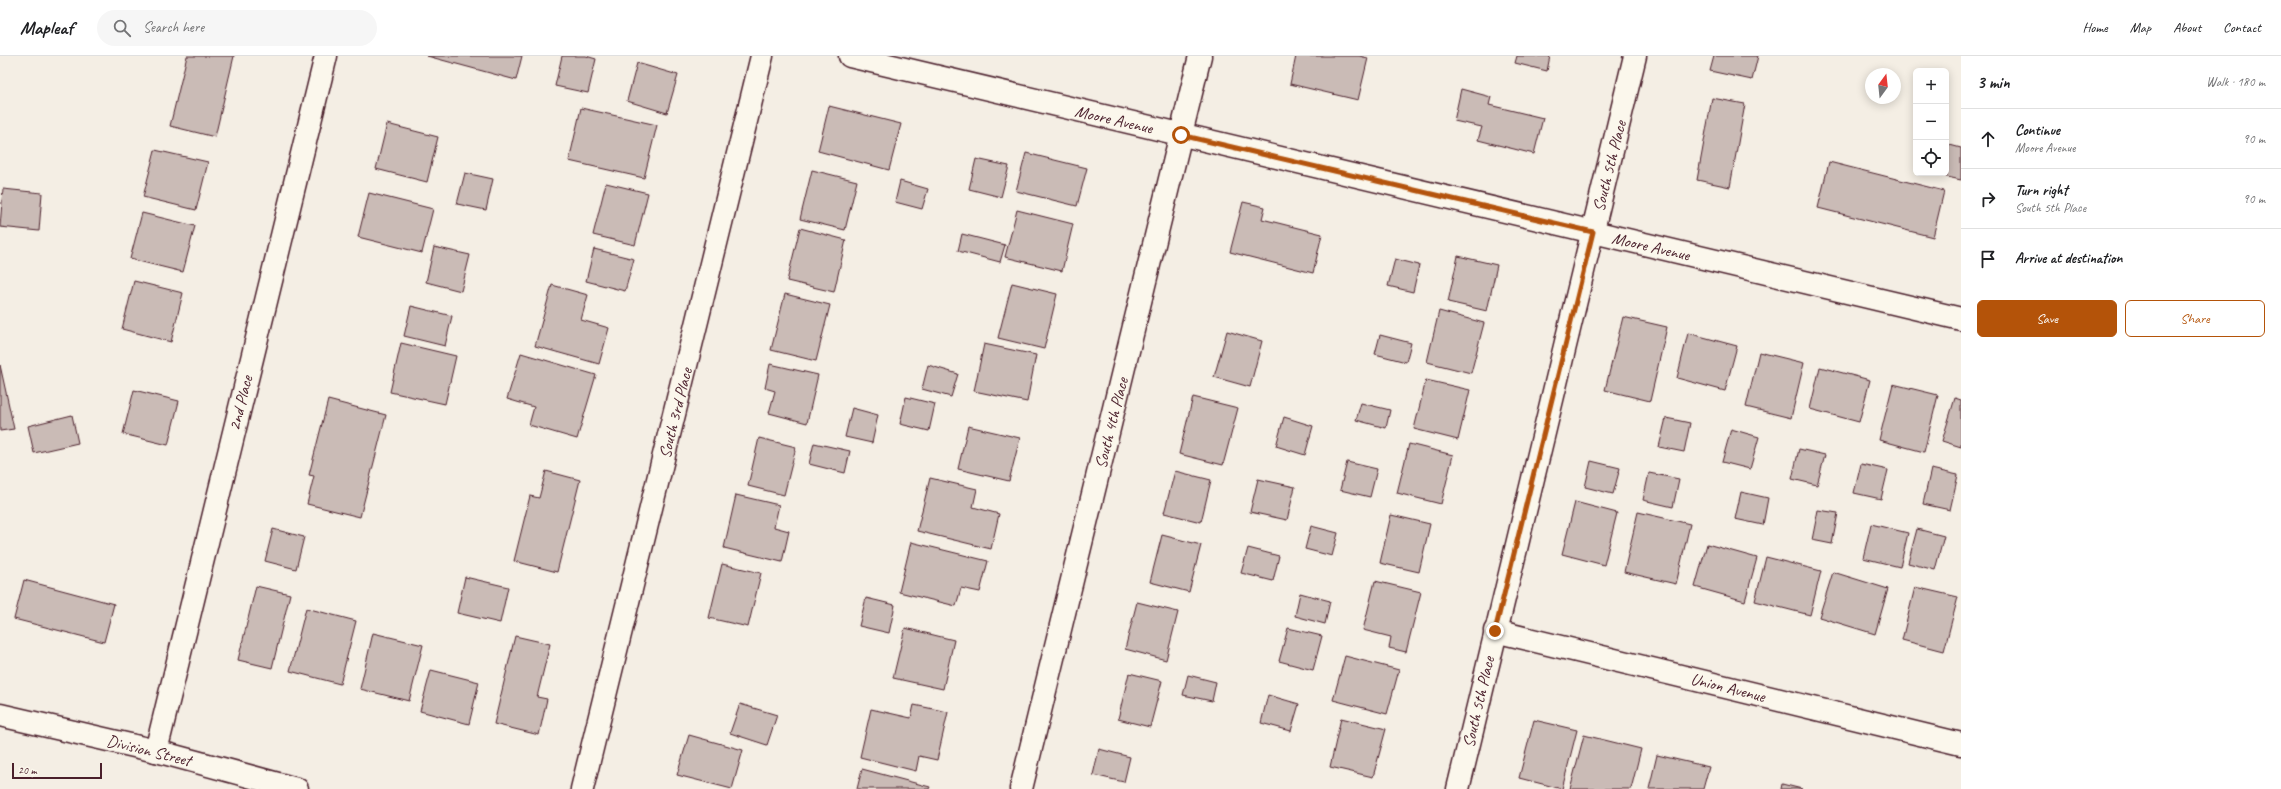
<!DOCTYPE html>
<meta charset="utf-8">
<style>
:root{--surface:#fff;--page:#f6f6f6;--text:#202124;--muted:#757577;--line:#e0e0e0;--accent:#b45309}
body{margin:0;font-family:Caveat,sans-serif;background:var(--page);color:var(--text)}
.controls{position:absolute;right:12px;top:12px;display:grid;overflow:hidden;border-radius:6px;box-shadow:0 2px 10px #0003}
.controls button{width:36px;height:36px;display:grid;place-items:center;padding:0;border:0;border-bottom:1px solid var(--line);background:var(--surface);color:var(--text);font:20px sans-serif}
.compass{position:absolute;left:1865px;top:12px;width:36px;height:36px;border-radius:50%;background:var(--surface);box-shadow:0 2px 10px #0003;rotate:15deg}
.scale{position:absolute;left:12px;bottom:10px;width:90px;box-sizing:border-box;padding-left:4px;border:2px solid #4a1f2b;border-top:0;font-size:11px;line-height:14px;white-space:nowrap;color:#4a1f2b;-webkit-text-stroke:3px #fbf7ec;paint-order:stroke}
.stop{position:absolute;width:12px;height:12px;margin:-9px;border:3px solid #b45309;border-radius:50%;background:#fff}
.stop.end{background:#b45309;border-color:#fff;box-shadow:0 1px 4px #0008}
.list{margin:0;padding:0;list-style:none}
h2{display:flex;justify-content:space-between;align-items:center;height:52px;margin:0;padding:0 16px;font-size:17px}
h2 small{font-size:13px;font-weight:400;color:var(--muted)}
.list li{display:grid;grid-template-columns:26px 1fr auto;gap:12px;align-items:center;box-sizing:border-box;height:60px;padding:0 16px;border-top:1px solid var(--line)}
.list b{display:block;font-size:15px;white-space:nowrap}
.list p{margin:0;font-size:13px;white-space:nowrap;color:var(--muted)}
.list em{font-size:13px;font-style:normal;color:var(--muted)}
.actions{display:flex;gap:8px;padding:12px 16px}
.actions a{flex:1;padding:9px 0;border:1px solid var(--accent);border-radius:6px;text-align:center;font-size:14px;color:var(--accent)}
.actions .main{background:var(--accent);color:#fff}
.icon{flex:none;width:22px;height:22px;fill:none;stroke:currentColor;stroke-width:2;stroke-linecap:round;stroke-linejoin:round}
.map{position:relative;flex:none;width:1961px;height:733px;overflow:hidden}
header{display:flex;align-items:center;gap:24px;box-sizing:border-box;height:56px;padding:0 20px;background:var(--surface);border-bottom:1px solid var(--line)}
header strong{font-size:19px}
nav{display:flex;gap:22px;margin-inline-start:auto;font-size:14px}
.search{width:280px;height:36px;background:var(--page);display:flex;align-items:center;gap:10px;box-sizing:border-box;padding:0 14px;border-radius:22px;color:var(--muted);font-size:15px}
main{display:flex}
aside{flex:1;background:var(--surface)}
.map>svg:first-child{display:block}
</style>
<header>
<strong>Mapleaf</strong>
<div class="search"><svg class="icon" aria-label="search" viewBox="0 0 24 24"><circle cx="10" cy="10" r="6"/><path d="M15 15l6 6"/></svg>Search here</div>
<nav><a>Home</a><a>Map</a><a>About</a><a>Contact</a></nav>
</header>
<main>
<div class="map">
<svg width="1961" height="733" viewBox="0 0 1961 733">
<rect width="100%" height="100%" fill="#f4eee4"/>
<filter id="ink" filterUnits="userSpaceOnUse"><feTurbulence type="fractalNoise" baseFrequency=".025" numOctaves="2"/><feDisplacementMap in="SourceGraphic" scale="8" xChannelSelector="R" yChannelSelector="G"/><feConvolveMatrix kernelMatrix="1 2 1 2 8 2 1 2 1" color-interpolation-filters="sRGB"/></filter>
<g filter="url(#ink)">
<g fill="#cabbb6" stroke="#4a1f2b">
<polygon points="187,0 234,0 215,81 170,70"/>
<polygon points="427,0 522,0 516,24"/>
<polygon points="562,0 586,0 596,3 588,37 555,30"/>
<polygon points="1296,0 1359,0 1368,2 1358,44 1290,28"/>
<polygon points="1517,0 1550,0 1547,15 1515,7"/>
<polygon points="1714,0 1758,0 1752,24 1710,15"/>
<polygon points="637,7 678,19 667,57 627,45"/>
<polygon points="1461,33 1491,41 1489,49 1543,62 1534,98 1478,84 1482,71 1454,65"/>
<polygon points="1712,42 1745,48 1730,131 1697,124"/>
<polygon points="829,50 901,68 889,114 818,95"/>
<polygon points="581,52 657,69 644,122 569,105"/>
<polygon points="387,68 438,81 427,126 376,113"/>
<polygon points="1946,88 1961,92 1961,124 1929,117 1946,117"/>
<polygon points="155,94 208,106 196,154 143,141"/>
<polygon points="1026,97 1087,112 1077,150 1016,135"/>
<polygon points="976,103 1009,110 1001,141 969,133"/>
<polygon points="1829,106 1944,135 1933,181 1818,152"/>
<polygon points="812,114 857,125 845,174 800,163"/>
<polygon points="465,117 493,123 486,154 457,148"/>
<polygon points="900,125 928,133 922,153 895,146"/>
<polygon points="606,127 648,137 635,189 593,179"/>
<polygon points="3,133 42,137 39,175 0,171"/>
<polygon points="369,137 433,153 422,197 358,181"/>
<polygon points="1243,146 1265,151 1262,163 1322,178 1313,217 1230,196"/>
<polygon points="1017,154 1073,168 1062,215 1005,201"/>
<polygon points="142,157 195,170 183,216 130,203"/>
<polygon points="800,172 846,184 834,236 787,225"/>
<polygon points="962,178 1005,189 1000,206 958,195"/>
<polygon points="434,191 470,199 461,235 426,226"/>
<polygon points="594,193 634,203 625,235 586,225"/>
<polygon points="1458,200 1497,209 1487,255 1448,246"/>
<polygon points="1395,203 1419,209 1413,236 1388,230"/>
<polygon points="134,225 183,237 171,286 122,273"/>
<polygon points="1012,227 1057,238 1044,293 998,282"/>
<polygon points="552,229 588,239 581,264 609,272 599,308 535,290"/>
<polygon points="785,238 830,249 816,305 771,294"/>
<polygon points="411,250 452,260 445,290 404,280"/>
<polygon points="1439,255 1484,267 1471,317 1427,306"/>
<polygon points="1623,261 1667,271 1650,345 1605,334"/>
<polygon points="1227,275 1262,285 1250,331 1214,321"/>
<polygon points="1688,277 1737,290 1725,335 1677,322"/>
<polygon points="1380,279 1411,287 1406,306 1375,298"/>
<polygon points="401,287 456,300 445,348 390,336"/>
<polygon points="984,288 1036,299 1027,346 974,335"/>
<polygon points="1759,296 1804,307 1791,362 1746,351"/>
<polygon points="521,297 596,319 577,383 529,369 534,351 507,343"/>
<polygon points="770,308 818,319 807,367 769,357 775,335 765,332"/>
<polygon points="0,309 14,373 0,375"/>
<polygon points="928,309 958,318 951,341 922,333"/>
<polygon points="1820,311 1870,324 1859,366 1810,353"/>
<polygon points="1426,324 1470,334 1458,384 1414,373"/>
<polygon points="1893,328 1938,339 1924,396 1879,384"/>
<polygon points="134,334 179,345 168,389 123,378"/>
<polygon points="906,341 935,348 929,375 900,368"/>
<polygon points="1193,341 1238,352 1223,409 1179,398"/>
<polygon points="1955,342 1961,344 1961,391 1942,385"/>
<polygon points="328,344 386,359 360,461 307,448 314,420 309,419"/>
<polygon points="1361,347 1390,354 1386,372 1356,364"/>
<polygon points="852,352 878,359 872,387 845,381"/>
<polygon points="72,359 78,387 34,397 28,370"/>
<polygon points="1284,361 1313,370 1305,399 1276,390"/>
<polygon points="1666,362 1690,367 1684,396 1659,391"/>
<polygon points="968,370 1020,382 1009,425 958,413"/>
<polygon points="1731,373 1759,381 1750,413 1722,406"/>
<polygon points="759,382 796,391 784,439 748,430"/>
<polygon points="814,387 850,395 845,417 809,408"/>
<polygon points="1409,388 1453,399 1441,448 1397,437"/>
<polygon points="1799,393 1825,399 1817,429 1792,423"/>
<polygon points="1591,405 1620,412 1613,438 1585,431"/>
<polygon points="1347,406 1377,413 1370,441 1340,434"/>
<polygon points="1861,408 1888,414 1881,443 1854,437"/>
<polygon points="1931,413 1958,419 1950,454 1923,448"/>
<polygon points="546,415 580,424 557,516 514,505 530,440 539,442"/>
<polygon points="1175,415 1211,424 1201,466 1164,457"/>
<polygon points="1649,417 1679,423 1673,451 1643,444"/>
<polygon points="930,422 977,433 973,451 999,458 991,493 917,475"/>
<polygon points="1258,423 1295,431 1287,464 1250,456"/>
<polygon points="1741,436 1768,442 1763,469 1735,463"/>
<polygon points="736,439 779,449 774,471 789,475 782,506 724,492"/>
<polygon points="1575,446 1617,457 1604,509 1562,498"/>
<polygon points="1818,454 1838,457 1832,488 1812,484"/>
<polygon points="1638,456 1690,468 1676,528 1624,516"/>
<polygon points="1391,459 1430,468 1419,516 1380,507"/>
<polygon points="1871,468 1908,477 1900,511 1863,502"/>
<polygon points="1311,470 1338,477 1332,500 1305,493"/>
<polygon points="273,473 304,481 296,513 265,505"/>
<polygon points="1917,473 1944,480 1935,514 1908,507"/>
<polygon points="1162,479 1201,489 1189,536 1150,526"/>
<polygon points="911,486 988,505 980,536 961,532 956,550 899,536"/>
<polygon points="1707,488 1757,502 1745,545 1695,531"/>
<polygon points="1248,492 1279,500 1273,525 1241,517"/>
<polygon points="1766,501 1821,515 1810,559 1755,545"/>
<polygon points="722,508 761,517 748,571 709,562"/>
<polygon points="1833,516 1888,533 1875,578 1819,561"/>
<polygon points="465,521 508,531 500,567 457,557"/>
<polygon points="24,524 114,548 104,586 14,563"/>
<polygon points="1375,525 1421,536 1406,596 1389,592 1391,581 1363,574"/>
<polygon points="256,530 290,538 272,612 238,604"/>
<polygon points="1915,531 1958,541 1944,595 1902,584"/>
<polygon points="1300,537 1330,545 1325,568 1295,560"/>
<polygon points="866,542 895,549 889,577 859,570"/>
<polygon points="1137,546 1178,556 1166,604 1125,593"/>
<polygon points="306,552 356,565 340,628 290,615"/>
<polygon points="905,572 954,584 943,633 893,622"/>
<polygon points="1288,572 1322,580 1313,614 1279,605"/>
<polygon points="373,577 423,589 409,645 360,633"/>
<polygon points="515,580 550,588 537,641 547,643 539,679 494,668"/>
<polygon points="1345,600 1399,614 1387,658 1333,644"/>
<polygon points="431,614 479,626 469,668 420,655"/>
<polygon points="1129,617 1162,625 1150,671 1118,663"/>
<polygon points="1188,619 1216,626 1212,645 1183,639"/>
<polygon points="1268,639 1299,648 1291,675 1261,667"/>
<polygon points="740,648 777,659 767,689 730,677"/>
<polygon points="914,649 948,656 937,704 919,700 916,715 860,701 871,653 911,662"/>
<polygon points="1341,662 1386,673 1373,721 1330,711"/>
<polygon points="1534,664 1577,674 1562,733 1519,722"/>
<polygon points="689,679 743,694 732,733 677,719"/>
<polygon points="1584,679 1641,693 1631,733 1570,733"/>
<polygon points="1099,693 1130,701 1124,726 1093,719"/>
<polygon points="1657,699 1709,711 1703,733 1649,733"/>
<polygon points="862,713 930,731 929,733 857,733"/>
<polygon points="1782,728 1802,733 1781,733"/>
</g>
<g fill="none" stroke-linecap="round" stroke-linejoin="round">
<defs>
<g id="street">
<polyline points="850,0 1961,263"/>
<polyline points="1495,575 1961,688"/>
<polyline points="0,659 156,695 297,733"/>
<polyline points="156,695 326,0"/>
<polyline points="582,733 762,0"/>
<polyline points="1021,733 1200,0"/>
<polyline points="1458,733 1635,0"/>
</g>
</defs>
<use href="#street" stroke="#4a1f2b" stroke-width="25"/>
<use href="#street" stroke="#fbf7ec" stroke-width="22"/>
</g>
</g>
<g fill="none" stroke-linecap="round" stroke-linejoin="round" filter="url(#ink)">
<polyline stroke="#b45309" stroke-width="5" points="1181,79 1593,176 1495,575"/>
</g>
<g text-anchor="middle" stroke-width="3" stroke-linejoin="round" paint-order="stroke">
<g font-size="17" fill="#4a1f2b" stroke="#fbf7ec">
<text transform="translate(1114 63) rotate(13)" y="6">Moore Avenue</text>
<text transform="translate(1609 110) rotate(-76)" y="6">South 5th Place</text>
<text transform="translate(1651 190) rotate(13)" y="6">Moore Avenue</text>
<text transform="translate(240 347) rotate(-76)" y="6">2nd Place</text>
<text transform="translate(675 357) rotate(-76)" y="6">South 3rd Place</text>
<text transform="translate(1111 367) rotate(-76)" y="6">South 4th Place</text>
<text transform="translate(1728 631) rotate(14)" y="6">Union Avenue</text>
<text transform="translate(1478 646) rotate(-77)" y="6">South 5th Place</text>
<text transform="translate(149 694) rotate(14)" y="6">Division Street</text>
</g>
</g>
</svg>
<div class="controls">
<button>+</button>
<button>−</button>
<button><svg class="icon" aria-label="locate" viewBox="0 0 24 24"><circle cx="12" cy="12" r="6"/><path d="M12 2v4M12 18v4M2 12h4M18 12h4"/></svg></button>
</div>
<svg class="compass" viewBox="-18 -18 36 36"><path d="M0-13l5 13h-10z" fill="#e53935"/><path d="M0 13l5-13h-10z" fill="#757577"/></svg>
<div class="scale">20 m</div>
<div class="stop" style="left:1181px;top:79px"></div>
<div class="stop end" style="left:1495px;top:575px"></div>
</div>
<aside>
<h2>3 min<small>Walk · 180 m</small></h2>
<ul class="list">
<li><svg class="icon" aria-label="ahead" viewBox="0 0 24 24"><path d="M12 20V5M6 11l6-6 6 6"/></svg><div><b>Continue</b><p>Moore Avenue</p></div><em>90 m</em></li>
<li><svg class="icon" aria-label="right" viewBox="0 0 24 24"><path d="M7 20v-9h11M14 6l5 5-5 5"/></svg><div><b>Turn right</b><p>South 5th Place</p></div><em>90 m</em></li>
<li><svg class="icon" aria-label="arrive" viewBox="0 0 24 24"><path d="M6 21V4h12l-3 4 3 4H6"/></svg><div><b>Arrive at destination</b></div></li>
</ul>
<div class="actions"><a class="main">Save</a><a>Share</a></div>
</aside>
</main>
